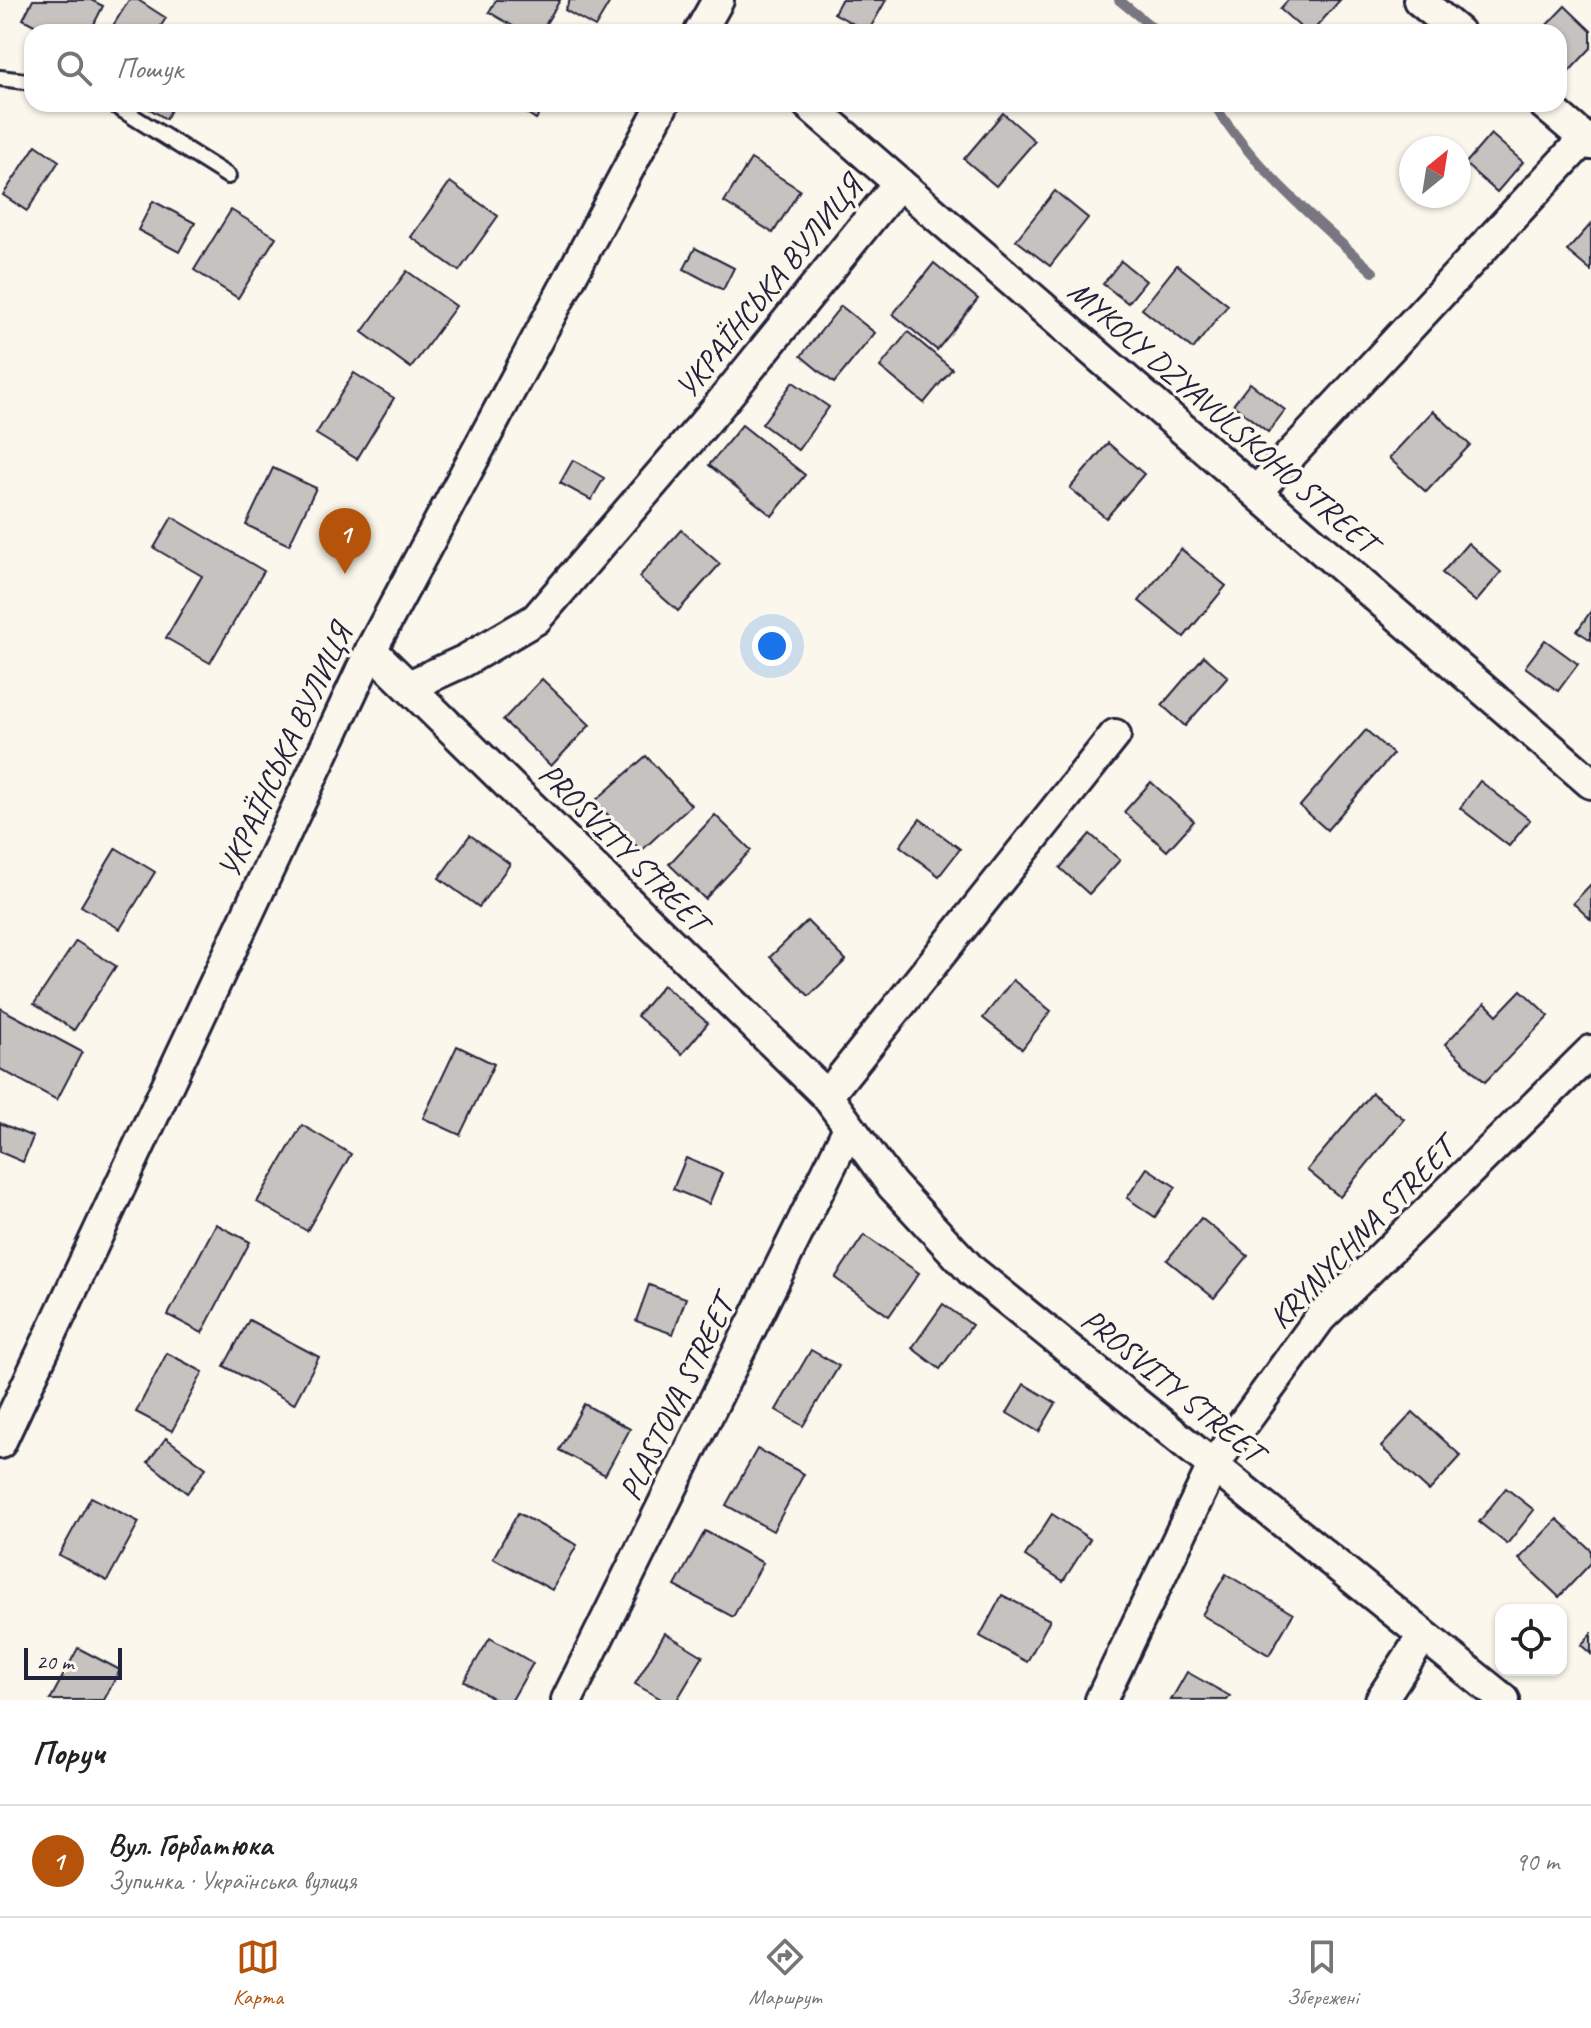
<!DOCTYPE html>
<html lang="uk">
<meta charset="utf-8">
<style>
:root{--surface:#fff;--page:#f6f6f6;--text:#222;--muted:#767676;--line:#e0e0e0;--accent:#b45309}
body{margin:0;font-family:Caveat,sans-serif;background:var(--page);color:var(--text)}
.controls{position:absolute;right:24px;bottom:24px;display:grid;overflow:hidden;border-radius:16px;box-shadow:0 2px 6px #0004}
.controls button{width:72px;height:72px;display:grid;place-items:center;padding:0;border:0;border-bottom:2px solid var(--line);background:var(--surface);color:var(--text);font:40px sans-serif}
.compass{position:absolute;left:1399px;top:136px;width:72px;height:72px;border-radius:50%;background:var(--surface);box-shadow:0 2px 6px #0004;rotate:30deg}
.scale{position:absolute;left:24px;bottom:20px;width:98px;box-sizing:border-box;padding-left:8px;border:4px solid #22223b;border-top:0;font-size:22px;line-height:28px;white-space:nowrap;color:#22223b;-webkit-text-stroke:6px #fbf7ec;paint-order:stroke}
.you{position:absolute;left:772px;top:646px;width:28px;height:28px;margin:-20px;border:6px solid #fff;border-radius:50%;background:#1a73e8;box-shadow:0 0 0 12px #1a73e833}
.badge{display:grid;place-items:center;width:52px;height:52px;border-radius:50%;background:var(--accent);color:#fff;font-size:26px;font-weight:700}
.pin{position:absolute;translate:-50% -66px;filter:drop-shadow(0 2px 4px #0008)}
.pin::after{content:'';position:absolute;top:42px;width:28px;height:24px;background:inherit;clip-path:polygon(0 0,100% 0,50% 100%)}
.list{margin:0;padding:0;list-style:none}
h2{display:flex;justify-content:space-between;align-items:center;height:104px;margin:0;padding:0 32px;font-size:34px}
h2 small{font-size:26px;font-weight:400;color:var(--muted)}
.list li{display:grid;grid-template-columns:52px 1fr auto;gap:24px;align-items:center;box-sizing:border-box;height:112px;padding:0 32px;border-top:2px solid var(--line)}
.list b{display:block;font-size:30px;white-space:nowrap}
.list p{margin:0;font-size:26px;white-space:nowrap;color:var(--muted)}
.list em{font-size:26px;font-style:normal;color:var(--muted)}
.icon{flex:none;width:44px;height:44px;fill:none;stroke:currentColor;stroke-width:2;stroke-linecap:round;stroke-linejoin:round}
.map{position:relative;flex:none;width:1591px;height:1700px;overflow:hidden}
.search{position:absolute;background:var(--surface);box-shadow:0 2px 6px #0004;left:24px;right:24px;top:24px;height:88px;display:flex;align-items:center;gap:20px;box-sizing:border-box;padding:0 28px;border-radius:24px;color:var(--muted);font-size:30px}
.sheet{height:216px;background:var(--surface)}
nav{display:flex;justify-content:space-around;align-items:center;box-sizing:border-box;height:112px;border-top:2px solid var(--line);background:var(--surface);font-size:22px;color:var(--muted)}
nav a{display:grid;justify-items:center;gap:4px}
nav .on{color:var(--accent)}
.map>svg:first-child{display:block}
</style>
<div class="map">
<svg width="1591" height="1700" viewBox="0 0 1591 1700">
<rect width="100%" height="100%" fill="#fbf7ec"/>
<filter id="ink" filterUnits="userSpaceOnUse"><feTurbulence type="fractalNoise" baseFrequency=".0125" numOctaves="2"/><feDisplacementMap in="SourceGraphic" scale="16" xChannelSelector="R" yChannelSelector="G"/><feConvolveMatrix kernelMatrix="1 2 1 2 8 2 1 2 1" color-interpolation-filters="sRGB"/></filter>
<g filter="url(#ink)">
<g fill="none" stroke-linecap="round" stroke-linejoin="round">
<g stroke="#787681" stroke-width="10">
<polyline points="1119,0 1158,32"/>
<path d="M1214,104C1254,169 1317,221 1373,272"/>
</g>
</g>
<g fill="#c6c2c0" stroke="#22223b" stroke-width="2">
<polygon points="33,0 91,0 103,6 90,32 47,32 23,19"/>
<polygon points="129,0 138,0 166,18 157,32 109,32"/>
<polygon points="496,0 560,0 541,32 523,32 489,12"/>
<polygon points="570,0 611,0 595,27 565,10"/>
<polygon points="841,0 886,0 868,32 834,13"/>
<polygon points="1288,0 1340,0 1312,32 1306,32 1280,9"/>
<polygon points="1565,6 1591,31 1591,48 1562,79 1559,76 1559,32 1540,32"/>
<polygon points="142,104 174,104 166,119"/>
<polygon points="513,104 546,104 536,119"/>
<polygon points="1003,113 1035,141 996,186 964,159"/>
<polygon points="1491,134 1523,162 1497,192 1465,164"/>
<polygon points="36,145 59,161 27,211 3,195"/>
<polygon points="751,159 800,190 773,233 724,202"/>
<polygon points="450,182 498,216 459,271 411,237"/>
<polygon points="1055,191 1088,218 1050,266 1016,240"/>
<polygon points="153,201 195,223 179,252 138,230"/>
<polygon points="231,210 276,237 238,298 194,270"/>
<polygon points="1591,224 1591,271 1567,251"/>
<polygon points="695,248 734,268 723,290 684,269"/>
<polygon points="1121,261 1146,281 1128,303 1103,284"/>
<polygon points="934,263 978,299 937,350 893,314"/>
<polygon points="1177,265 1228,305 1193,349 1142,309"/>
<polygon points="407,271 456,306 411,368 362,332"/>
<polygon points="841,306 875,333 834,383 801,356"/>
<polygon points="908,332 952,369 924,403 880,367"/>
<polygon points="354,373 394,398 357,459 316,434"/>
<polygon points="793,382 829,407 798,450 762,424"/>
<polygon points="1250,383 1285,410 1268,432 1233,405"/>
<polygon points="1433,411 1470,445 1426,492 1389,458"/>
<polygon points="742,425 805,475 772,516 709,465"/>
<polygon points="1108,443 1144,474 1106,518 1070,488"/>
<polygon points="573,460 604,478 591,500 560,483"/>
<polygon points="273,468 316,488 289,545 246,525"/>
<polygon points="172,517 264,571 210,663 166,638 202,576 154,548"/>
<polygon points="681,530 720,564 678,611 639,577"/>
<polygon points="1468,543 1501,572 1476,602 1442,573"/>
<polygon points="1181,549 1226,586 1184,637 1139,601"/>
<polygon points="1591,611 1591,640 1577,631"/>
<polygon points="1545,640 1578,664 1558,691 1525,667"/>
<polygon points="1204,656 1228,677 1185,726 1162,705"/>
<polygon points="542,679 590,725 551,766 503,720"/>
<polygon points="1366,730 1393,754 1327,830 1300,806"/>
<polygon points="646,756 691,805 641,851 595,801"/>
<polygon points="1480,781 1530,820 1509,846 1460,808"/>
<polygon points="1151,782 1194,821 1167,851 1124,812"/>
<polygon points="715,815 751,850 705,899 669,864"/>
<polygon points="920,819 960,849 939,876 900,846"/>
<polygon points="1090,834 1120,860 1089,894 1060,868"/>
<polygon points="470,835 510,864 479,907 439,878"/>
<polygon points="116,848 155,872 120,929 81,906"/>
<polygon points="1591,884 1591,920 1573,903"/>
<polygon points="807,921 846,960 809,996 770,957"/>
<polygon points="76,941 116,966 74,1030 34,1004"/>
<polygon points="1013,980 1051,1011 1022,1049 983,1018"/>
<polygon points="663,985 708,1023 682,1054 637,1016"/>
<polygon points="1521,990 1549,1016 1485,1082 1445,1044 1485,1003 1497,1015"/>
<polygon points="0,1008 82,1052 57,1100 0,1069"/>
<polygon points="457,1046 494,1064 460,1135 423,1118"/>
<polygon points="1372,1093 1404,1119 1340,1197 1307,1170"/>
<polygon points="0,1123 33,1137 23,1162 0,1152"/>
<polygon points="302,1125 351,1154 307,1231 257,1202"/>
<polygon points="686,1158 722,1173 709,1204 673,1189"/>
<polygon points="1147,1168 1176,1187 1155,1217 1127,1198"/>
<polygon points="1201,1218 1248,1256 1214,1298 1167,1260"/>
<polygon points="216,1224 250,1242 202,1333 168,1315"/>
<polygon points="864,1235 919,1273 889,1316 835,1278"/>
<polygon points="649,1285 686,1298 673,1334 636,1321"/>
<polygon points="943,1304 972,1325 940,1369 912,1348"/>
<polygon points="249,1320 319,1357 294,1404 224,1366"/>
<polygon points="811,1350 839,1366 803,1426 776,1410"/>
<polygon points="167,1353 203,1372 172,1431 136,1412"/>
<polygon points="1024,1384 1056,1403 1039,1432 1007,1413"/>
<polygon points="584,1404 630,1429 605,1475 559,1450"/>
<polygon points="1413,1412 1461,1456 1429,1491 1381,1447"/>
<polygon points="166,1438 206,1468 187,1493 148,1462"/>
<polygon points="757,1449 804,1474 773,1531 726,1505"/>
<polygon points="1506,1488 1534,1510 1507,1544 1479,1522"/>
<polygon points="91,1497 139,1522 107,1581 59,1555"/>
<polygon points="518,1513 577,1545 552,1590 493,1558"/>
<polygon points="1052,1514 1090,1539 1063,1581 1025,1556"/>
<polygon points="1557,1519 1591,1550 1591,1563 1559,1597 1519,1559"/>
<polygon points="705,1531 763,1563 733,1617 675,1586"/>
<polygon points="1226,1574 1293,1614 1269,1655 1202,1615"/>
<polygon points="1002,1595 1050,1620 1027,1662 980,1636"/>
<polygon points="665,1633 703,1656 677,1700 663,1700 635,1684"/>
<polygon points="1591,1634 1591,1654 1581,1645"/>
<polygon points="490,1638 533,1663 512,1700 496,1700 464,1681"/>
<polygon points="78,1648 120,1670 104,1700 50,1700"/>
<polygon points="1187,1672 1230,1696 1227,1700 1171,1700"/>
</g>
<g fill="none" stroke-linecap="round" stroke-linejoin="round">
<defs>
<g id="lane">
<polyline points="0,78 32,82"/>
<polyline points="113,104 228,176"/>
</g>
<g id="street">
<polyline points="1419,0 1458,32"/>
<polyline points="700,32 718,0"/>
<polyline points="808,104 1591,783"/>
<polyline points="1544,104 1591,144"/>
<polyline points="1256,492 1585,138"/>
<polyline points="371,650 827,1096 892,1185 972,1271 1504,1700"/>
<polyline points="409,686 464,661 536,619 713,413 899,183"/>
<polyline points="827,1096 1115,735"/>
<polyline points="0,1443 371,650 663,104"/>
<polyline points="567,1700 849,1128"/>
<polyline points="1101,1700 1214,1464 1320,1318 1591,1051"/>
<polyline points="1381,1700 1423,1636"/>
</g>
</defs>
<use href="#lane" stroke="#22223b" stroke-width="20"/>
<use href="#street" stroke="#22223b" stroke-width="36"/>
<use href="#lane" stroke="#fbf7ec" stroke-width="14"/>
<use href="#street" stroke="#fbf7ec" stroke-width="30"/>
</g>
</g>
<g text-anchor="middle" stroke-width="7" stroke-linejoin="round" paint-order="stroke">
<g font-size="32" fill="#22223b" stroke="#fbf7ec">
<text transform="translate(768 287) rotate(-51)" y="11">УКРАЇНСЬКА ВУЛИЦЯ</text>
<text transform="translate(1223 416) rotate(41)" y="11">MYKOLY DZYAVULSKOHO STREET</text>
<text transform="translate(284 751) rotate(-65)" y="11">УКРАЇНСЬКА ВУЛИЦЯ</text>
<text transform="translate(624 847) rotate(45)" y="11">PROSVITY STREET</text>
<text transform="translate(1361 1233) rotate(-46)" y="11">KRYNYCHNA STREET</text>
<text transform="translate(1173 1385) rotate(39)" y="11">PROSVITY STREET</text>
<text transform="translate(676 1398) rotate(-64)" y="11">PLASTOVA STREET</text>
</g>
</g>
</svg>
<div class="controls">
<button><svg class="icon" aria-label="locate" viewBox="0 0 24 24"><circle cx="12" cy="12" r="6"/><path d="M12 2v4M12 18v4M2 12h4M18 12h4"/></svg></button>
</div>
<svg class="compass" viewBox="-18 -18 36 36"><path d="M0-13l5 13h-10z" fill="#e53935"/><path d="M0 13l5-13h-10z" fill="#767676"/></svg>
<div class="scale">20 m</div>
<div class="you"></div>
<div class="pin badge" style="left:345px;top:574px">1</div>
<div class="search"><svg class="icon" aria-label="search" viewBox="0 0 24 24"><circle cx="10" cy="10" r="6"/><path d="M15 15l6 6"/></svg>Пошук</div>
</div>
<section class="sheet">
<h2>Поруч<small></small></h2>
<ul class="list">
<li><span class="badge">1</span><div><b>Вул. Горбатюка</b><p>Зупинка · Українська вулиця</p></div><em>90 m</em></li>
</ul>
</section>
<nav>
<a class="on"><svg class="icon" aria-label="map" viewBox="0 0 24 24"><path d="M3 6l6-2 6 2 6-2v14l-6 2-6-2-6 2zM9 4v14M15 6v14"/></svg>Карта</a>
<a><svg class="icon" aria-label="directions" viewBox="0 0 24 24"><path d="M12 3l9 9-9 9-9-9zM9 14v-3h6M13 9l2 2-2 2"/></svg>Маршрут</a>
<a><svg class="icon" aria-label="saved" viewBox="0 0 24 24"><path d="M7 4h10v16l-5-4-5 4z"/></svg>Збережені</a>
</nav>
